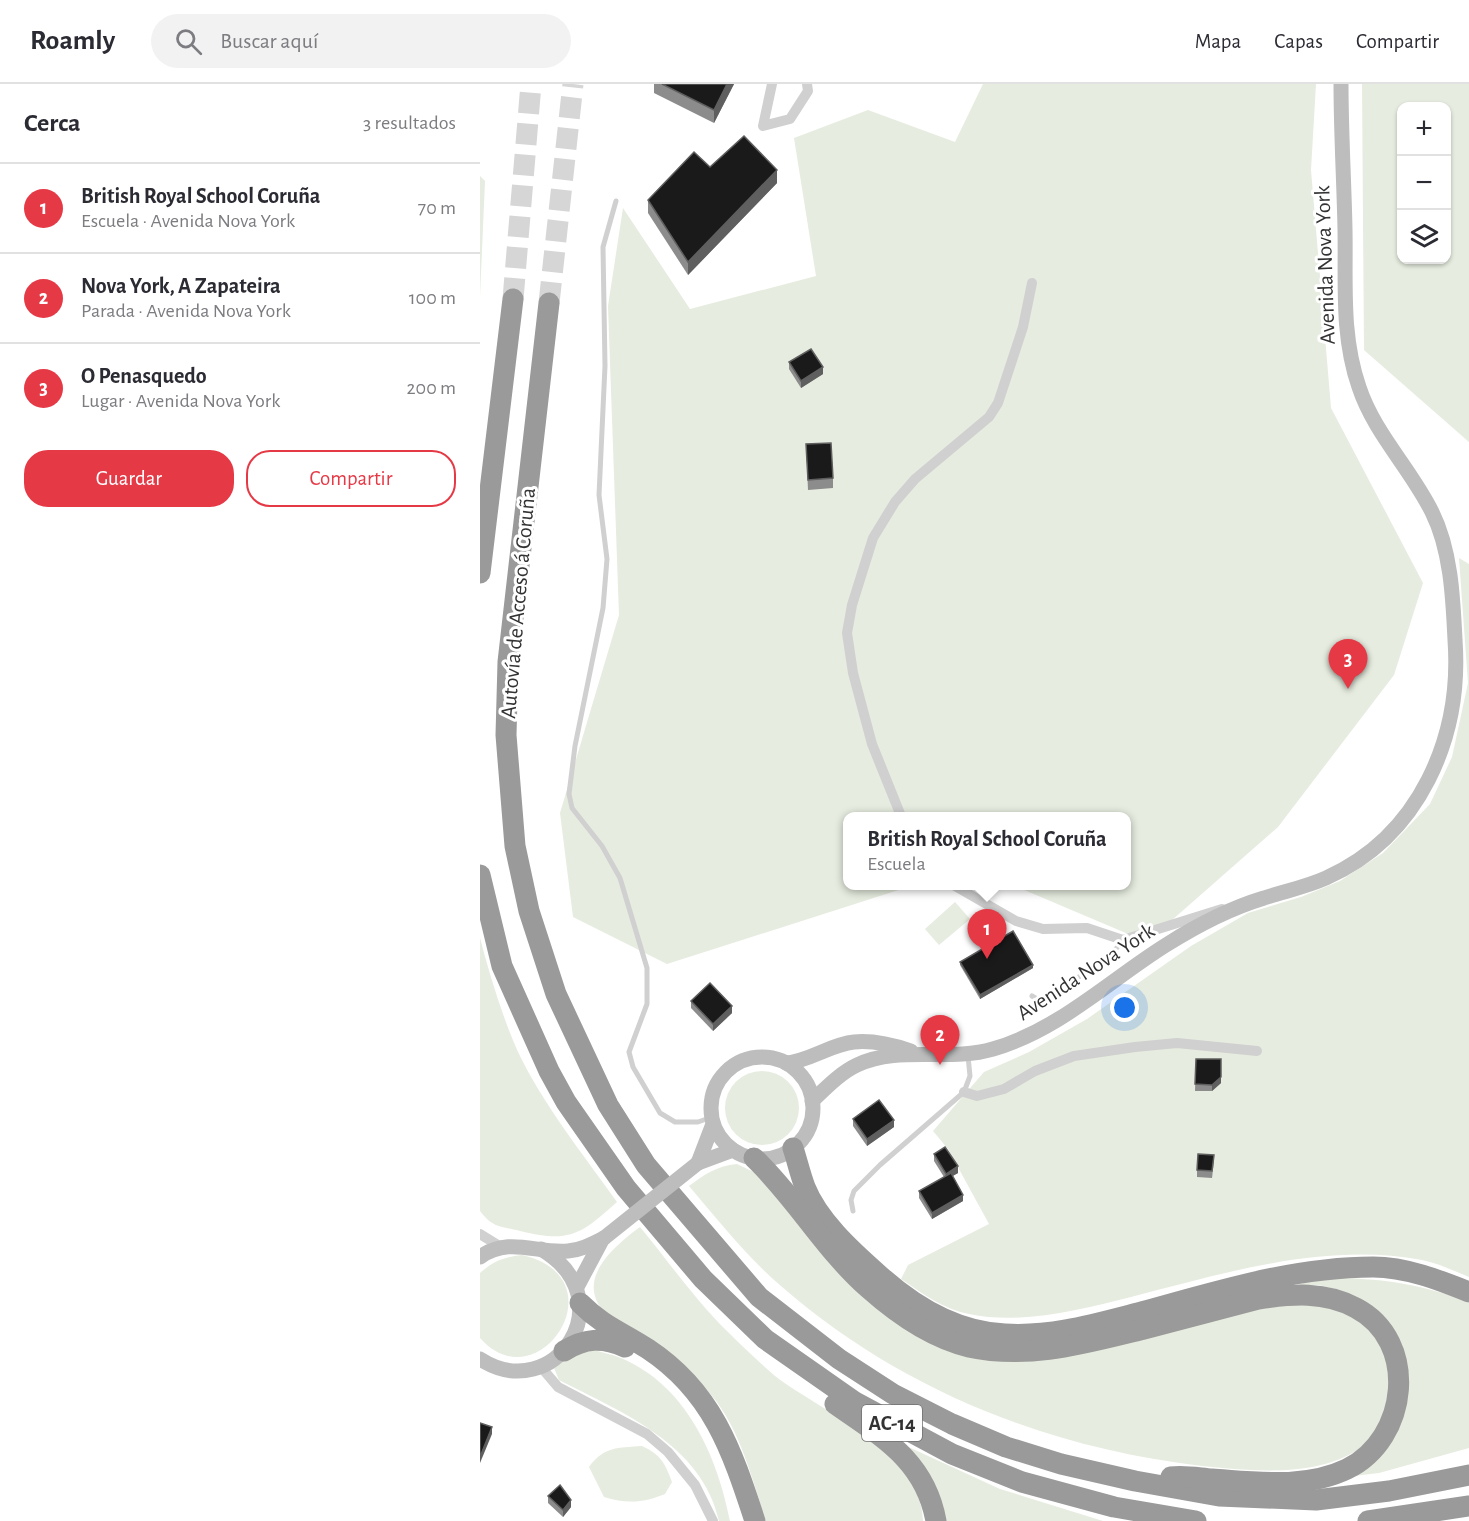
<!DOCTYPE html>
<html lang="es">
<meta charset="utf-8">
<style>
:root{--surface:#fff;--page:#f2f2f3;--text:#2b2b33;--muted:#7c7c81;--line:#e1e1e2;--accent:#e63946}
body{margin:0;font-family:"Alegreya Sans",sans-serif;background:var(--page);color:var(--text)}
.controls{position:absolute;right:18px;top:18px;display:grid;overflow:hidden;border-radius:12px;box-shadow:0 2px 4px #0004}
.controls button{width:54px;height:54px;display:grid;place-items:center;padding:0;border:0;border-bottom:2px solid var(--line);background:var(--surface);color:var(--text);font:30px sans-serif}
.you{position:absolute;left:645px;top:924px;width:21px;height:21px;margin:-15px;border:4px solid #fff;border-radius:50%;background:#1a73e8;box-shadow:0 0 0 9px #1a73e833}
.badge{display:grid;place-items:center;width:39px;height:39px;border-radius:50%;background:var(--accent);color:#fff;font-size:20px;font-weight:700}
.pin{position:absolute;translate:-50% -50px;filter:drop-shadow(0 2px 3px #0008)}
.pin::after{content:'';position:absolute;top:32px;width:21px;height:18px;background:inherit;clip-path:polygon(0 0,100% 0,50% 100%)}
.popup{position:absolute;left:363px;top:728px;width:288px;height:78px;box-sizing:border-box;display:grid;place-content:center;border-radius:12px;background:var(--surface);filter:drop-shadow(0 2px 4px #0005);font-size:20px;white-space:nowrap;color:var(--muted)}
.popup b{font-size:22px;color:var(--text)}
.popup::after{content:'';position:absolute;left:50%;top:100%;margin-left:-12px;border:12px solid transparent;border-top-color:var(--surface)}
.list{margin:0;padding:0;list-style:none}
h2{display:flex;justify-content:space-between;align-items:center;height:78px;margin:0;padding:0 24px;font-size:26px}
h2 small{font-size:20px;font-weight:400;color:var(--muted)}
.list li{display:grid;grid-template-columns:39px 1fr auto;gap:18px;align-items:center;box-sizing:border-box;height:90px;padding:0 24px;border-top:2px solid var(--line)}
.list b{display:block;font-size:22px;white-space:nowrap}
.list p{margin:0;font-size:20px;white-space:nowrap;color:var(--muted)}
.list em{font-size:20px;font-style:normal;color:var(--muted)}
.actions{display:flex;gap:12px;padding:18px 24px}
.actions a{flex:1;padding:14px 0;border:2px solid var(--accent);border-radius:24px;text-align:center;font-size:21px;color:var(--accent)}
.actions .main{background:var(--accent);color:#fff}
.icon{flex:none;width:33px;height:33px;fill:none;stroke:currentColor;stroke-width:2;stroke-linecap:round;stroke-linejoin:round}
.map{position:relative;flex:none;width:989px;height:1437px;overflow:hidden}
header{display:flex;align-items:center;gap:36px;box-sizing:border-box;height:84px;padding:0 30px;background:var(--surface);border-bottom:2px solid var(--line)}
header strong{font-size:28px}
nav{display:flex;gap:33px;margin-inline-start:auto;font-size:21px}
.search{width:420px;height:54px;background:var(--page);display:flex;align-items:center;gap:15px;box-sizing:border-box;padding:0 21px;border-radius:33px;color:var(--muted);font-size:22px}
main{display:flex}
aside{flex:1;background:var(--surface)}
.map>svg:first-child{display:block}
</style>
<header>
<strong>Roamly</strong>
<div class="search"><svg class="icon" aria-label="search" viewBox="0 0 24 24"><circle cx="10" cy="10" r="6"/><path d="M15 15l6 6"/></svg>Buscar aquí</div>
<nav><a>Mapa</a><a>Capas</a><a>Compartir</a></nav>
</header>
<main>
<aside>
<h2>Cerca<small>3 resultados</small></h2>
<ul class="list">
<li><span class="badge">1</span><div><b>British Royal School Coruña</b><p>Escuela · Avenida Nova York</p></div><em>70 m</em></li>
<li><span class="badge">2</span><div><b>Nova York, A Zapateira</b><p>Parada · Avenida Nova York</p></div><em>100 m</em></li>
<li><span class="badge">3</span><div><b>O Penasquedo</b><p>Lugar · Avenida Nova York</p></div><em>200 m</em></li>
</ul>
<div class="actions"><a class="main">Guardar</a><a>Compartir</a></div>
</aside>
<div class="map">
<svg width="989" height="1437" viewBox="0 0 989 1437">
<rect width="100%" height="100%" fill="#fff"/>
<g fill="#e6ecdf" fill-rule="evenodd">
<polygon points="503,0 836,0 831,86 851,324 943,499 914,591 798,743 667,858 535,802 646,802 646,732 368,732 368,802 431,802 187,880 93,833 80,729 139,531 128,222 143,124 210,225 336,192 314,54 388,26 475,58"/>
<path d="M882,0H989V358L884,266ZM922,22H966V176H922Z"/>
<polygon points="0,92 5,97 0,212"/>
<path d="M979,474L989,480V1193C974,1187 958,1179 942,1176C845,1158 744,1189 651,1213C599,1226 542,1241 489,1230C463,1225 442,1209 421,1195L428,1181L509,1140L468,1065L453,1047L504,988L549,968L607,935L711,862L768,829L821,813L860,797L903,769L950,720L972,673L988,599Z"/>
<polygon points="475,818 490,835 459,861 445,845"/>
<path d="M0,854C10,892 22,932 38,968C64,1022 103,1070 137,1118C100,1151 90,1159 40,1147C20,1142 13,1144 0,1127Z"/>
<circle cx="282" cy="1024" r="37"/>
<path d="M257,1080L280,1091L464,1263L828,1219C845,1222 863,1224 878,1235C889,1245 902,1259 906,1274C916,1306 904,1351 874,1368C832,1393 769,1387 722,1382C567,1364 419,1305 301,1202C267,1173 238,1136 209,1102C225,1090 237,1082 257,1080Z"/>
<path d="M160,1143C189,1178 216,1217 248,1248C263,1263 279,1278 295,1292C343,1329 442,1367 443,1437H286C271,1392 259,1339 225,1304C172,1250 46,1226 160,1143Z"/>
<path d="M42,1171C142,1194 58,1320 0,1254V1189C13,1177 24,1173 42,1171Z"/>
<path d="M860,1194C904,1195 948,1201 989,1219V1364L899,1389L865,1393L912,1356L924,1332L928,1307L926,1282L860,1206L838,1201L813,1202L836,1196Z"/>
<path d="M110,1265C120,1268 131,1270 141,1274C207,1302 237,1372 250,1437H239C222,1360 141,1328 79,1296L74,1284L93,1270Z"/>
<path d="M422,1360L520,1405L623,1437H465C458,1401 447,1386 422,1360Z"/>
<path d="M162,1362C181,1371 185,1379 192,1398L185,1410C163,1419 147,1420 124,1413L109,1383C124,1362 138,1364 162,1362Z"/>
</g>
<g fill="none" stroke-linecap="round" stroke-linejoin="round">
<g stroke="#d6d6d6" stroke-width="21" stroke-dasharray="21 10" stroke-linecap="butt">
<polyline points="33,215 51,0"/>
<polyline points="69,219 93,0"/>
</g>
<g stroke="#d0d0d0" stroke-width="5">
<polyline points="136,117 123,163 125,282 119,411 127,475 123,524 95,662 89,710 92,724 122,762 140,794 167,884 167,920 149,968 153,983 180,1029 195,1038 218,1038 232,1033"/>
<polyline points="552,912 562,918 631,871 643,856"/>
<polyline points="373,1127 371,1116 374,1107 400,1081 484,1008 490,992 488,972"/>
</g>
<g stroke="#d0d0d0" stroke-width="10">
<polyline points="292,0 283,42 310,35 328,7 327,0"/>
<polyline points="421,732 392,660 373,589 367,549 372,521 393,454 415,418 435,395 509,333 518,319 543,243 552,199"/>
<polyline points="475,802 536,837 563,845 607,844 643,856 742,825"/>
<polyline points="484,1008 497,1012 524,1005 555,987 594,972 655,963 697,959 777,967"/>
<polyline points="0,1150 21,1163"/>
<polyline points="61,1283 78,1303 167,1350 188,1368 215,1401 233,1437"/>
</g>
<g stroke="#bdbdbd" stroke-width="15">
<circle cx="282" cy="1024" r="51"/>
<path d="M306,979C330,977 351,960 374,958C393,956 413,961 431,967"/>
<path d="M332,1017C346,1004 360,989 377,981C419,961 469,978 513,965C579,946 630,896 686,861C716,842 751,824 784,814C805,807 826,803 846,794C940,752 982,653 975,556C973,514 971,466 952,428C931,385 894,349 879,303C861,251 866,199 865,145C864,97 861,48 861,0"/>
<polyline points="218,1079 233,1040"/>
<polyline points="218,1079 253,1066"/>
<path d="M0,1173C30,1152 56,1170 88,1167C101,1166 112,1160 124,1154"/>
<polyline points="97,1203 122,1156"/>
<path d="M0,1275C75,1323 146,1215 61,1165"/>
</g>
<g stroke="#9a9a9a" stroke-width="21">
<polyline points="69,219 28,578 26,651 35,762 49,827 76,910 128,1021 166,1081 279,1213 359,1275 413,1310 472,1340 526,1363 581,1380 655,1397 739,1412 836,1416 909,1407 989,1391"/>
<polyline points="0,489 33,215"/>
<polyline points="0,791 22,882 69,987 86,1018 146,1104 223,1195 285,1255 375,1318 472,1370 542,1398 634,1423 716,1437"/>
<path d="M313,1064C317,1076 320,1090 325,1103C338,1136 371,1166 397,1189C432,1221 476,1248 525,1250C571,1253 615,1240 658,1229C735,1208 813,1183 893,1183C926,1183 959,1196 989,1208"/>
<path d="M274,1074C316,1114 344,1165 388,1204C416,1229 451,1254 489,1263C549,1276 606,1259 664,1245C702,1235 740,1225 778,1215C812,1210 845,1207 876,1224C939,1257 929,1355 867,1385C826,1405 776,1398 732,1395C719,1394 704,1391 691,1393"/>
<path d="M100,1219C123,1242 142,1248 168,1265C233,1308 252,1367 275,1437"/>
<path d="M84,1267C105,1254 122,1253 145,1263"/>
<path d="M355,1320C402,1353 445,1376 456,1437"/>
<polyline points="888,1437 989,1422"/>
</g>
<polyline stroke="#bdbdbd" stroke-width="15" points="124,1154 218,1079"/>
</g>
<g fill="#8c8c8c">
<polygon points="174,0 254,0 234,39 174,9"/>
<polygon points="230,83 297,99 208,191 168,129 168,116"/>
<polygon points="309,278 343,290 321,304 309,285"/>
<polygon points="326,360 353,394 353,404 328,406"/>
<polygon points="480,878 553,884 500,915 480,881"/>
<polygon points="211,917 252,929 233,947 211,924"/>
<polygon points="716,975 741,975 741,999 732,1007 715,1007"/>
<polygon points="373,1035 414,1043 387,1062 373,1042"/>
<polygon points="454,1070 478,1089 472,1092 483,1117 452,1135 439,1114 439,1107 464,1093 454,1077"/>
<polygon points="734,1077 732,1094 717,1093 717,1086"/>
<polygon points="68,1412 91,1423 83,1433 68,1419"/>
</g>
<g fill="#5f5f5f">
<polygon points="247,0 254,0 234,39 234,26"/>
<polygon points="297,86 297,99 208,191 208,178"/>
<polygon points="343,283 343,290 321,304 321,297"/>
<polygon points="553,881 553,884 500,915 500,911"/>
<polygon points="252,922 252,929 233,947 233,940"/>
<polygon points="741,993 741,999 732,1007 732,1001"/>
<polygon points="414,1036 414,1043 387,1062 387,1055"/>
<polygon points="478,1082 478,1089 466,1096 466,1090"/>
<polygon points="483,1111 483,1117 452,1135 452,1129"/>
<polygon points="12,1343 12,1350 0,1379 0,1373"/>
<polygon points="91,1416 91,1423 83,1433 83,1426"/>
</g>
<g fill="#1a1a1a" stroke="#5f5f5f" stroke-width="1.5">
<polygon points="182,0 247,0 234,26"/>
<polygon points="264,52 297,86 208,178 168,116 214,68 230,83"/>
<polygon points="331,265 343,283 321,297 309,278"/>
<polygon points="351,359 353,394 328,396 326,360"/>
<polygon points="533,847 553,881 500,911 480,878"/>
<polygon points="230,899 252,922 233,940 211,917"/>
<polygon points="716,975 741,975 741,993 732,1001 715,1000"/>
<polygon points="399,1016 414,1036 387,1055 373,1035"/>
<polygon points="465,1063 478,1082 466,1090 454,1070"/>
<polygon points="718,1070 734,1071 732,1087 717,1086"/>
<polygon points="471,1089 483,1111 452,1129 439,1107"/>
<polygon points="0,1339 12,1343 0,1373"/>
<polygon points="80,1401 91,1416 83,1426 68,1412"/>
</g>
<g text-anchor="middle" stroke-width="6" stroke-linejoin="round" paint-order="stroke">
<rect fill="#fff" stroke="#707070" stroke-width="1.5" x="382" y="1321" width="60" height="36" rx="4.5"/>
<g font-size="21" font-weight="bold" fill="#333">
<text x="412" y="1346">AC-14</text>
</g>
<g font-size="22" fill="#333" stroke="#fff">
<text transform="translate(844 181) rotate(-92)" y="8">Avenida Nova York</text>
<text transform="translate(37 519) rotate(-85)" y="8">Autovía de Acceso á Coruña</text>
<text transform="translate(605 887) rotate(-33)" y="8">Avenida Nova York</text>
</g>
</g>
</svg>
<div class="controls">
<button>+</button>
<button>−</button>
<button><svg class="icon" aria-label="layers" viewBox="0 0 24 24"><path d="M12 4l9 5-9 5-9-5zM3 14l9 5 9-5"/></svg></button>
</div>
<div class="you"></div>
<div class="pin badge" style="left:507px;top:875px">1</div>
<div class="popup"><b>British Royal School Coruña</b>Escuela</div>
<div class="pin badge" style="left:460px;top:981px">2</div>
<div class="pin badge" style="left:868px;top:605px">3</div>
</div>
</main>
